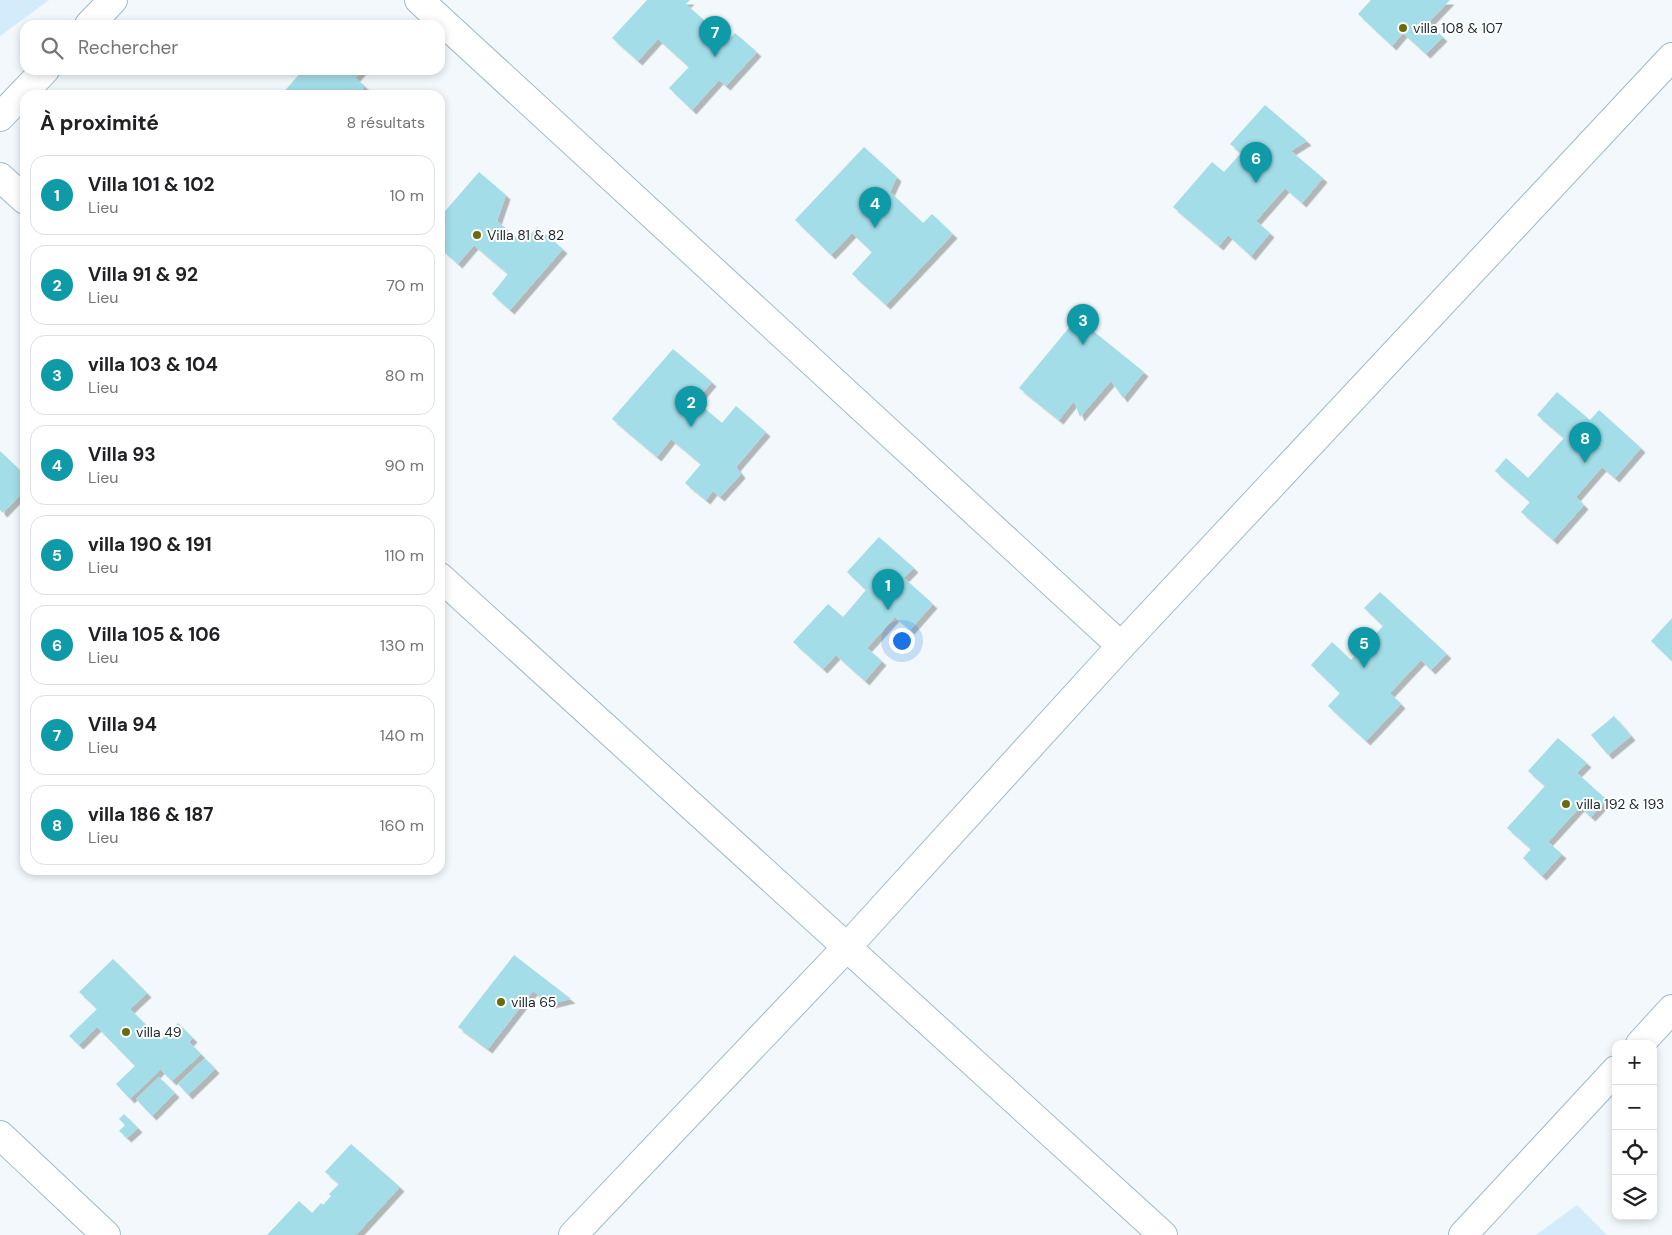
<!DOCTYPE html>
<html lang="fr">
<meta charset="utf-8">
<style>
:root{--surface:#fff;--page:#f6f6f6;--text:#202124;--muted:#757577;--line:#e0e0e0;--accent:#db2777}
body{margin:0;font-family:"DM Sans",sans-serif;background:var(--page);color:var(--text)}
.controls{position:absolute;right:15px;bottom:15px;display:grid;overflow:hidden;border-radius:10px;box-shadow:0 2px 8px #0003}
.controls button{width:45px;height:45px;display:grid;place-items:center;padding:0;border:0;border-bottom:1px solid var(--line);background:var(--surface);color:var(--text);font:25px sans-serif}
.you{position:absolute;left:901px;top:640px;width:18px;height:18px;margin:-12px;border:4px solid #fff;border-radius:50%;background:#1a73e8;box-shadow:0 0 0 8px #1a73e833}
.badge{display:grid;place-items:center;width:32px;height:32px;border-radius:50%;background:var(--accent);color:#fff;font-size:16px;font-weight:700}
.pin{position:absolute;translate:-50% -41px;filter:drop-shadow(0 1px 2px #0008)}
.pin::after{content:'';position:absolute;top:26px;width:18px;height:15px;background:inherit;clip-path:polygon(0 0,100% 0,50% 100%)}
.list{margin:0;padding:0;list-style:none}
h2{display:flex;justify-content:space-between;align-items:center;height:65px;margin:0;padding:0 20px;font-size:21px}
h2 small{font-size:16px;font-weight:400;color:var(--muted)}
.list li{display:grid;grid-template-columns:32px 1fr auto;gap:15px;align-items:center;box-sizing:border-box;height:80px;margin:0 10px 10px;padding:0 10px;border:1px solid var(--line);border-radius:15px}
.list b{display:block;font-size:19px;white-space:nowrap}
.list p{margin:0;font-size:16px;white-space:nowrap;color:var(--muted)}
.list em{font-size:16px;font-style:normal;color:var(--muted)}
.icon{flex:none;width:28px;height:28px;fill:none;stroke:currentColor;stroke-width:2;stroke-linecap:round;stroke-linejoin:round}
.map{position:relative;flex:none;width:1672px;height:1235px;overflow:hidden}
.search{position:absolute;background:var(--surface);box-shadow:0 2px 8px #0003;left:20px;top:20px;width:425px;height:55px;display:flex;align-items:center;gap:12px;box-sizing:border-box;padding:0 18px;border-radius:15px;color:var(--muted);font-size:19px}
.panel{position:absolute;background:var(--surface);box-shadow:0 2px 8px #0003;left:20px;top:90px;width:425px;height:785px;border-radius:15px}
.map>svg:first-child{display:block}
</style>
<div class="map">
<svg width="1672" height="1235" viewBox="0 0 1672 1235">
<defs>
<filter id="shadow"><feDropShadow dx="4.5" dy="4.5" stdDeviation="0" flood-color="#0004"/></filter>
</defs>
<rect width="100%" height="100%" fill="#f2f8fb"/>
<g fill="#d3ebfa">
<polygon points="0,0 49,0 0,36"/>
<polygon points="1577,1205 1607,1235 1536,1235"/>
</g>
<g fill="#a3dde8" filter="url(#shadow)">
<polygon points="647,0 690,0 686,4 727,41 735,33 757,52 726,86 719,80 692,110 669,88 689,67 658,39 638,61 612,38"/>
<polygon points="1371,0 1450,0 1428,23 1443,37 1426,54 1403,33 1392,46 1358,14"/>
<polygon points="303,70 362,70 355,78 365,86 357,95 340,95 337,92 334,95 281,95"/>
<polygon points="1265,105 1307,141 1291,151 1323,178 1302,203 1285,188 1256,221 1270,233 1251,256 1228,235 1219,246 1173,207 1212,162 1224,172 1241,153 1230,144"/>
<polygon points="864,147 897,177 890,192 923,223 932,214 953,234 886,305 852,274 872,252 852,233 831,255 795,220"/>
<polygon points="479,172 506,195 497,221 523,243 537,227 563,249 510,310 492,294 508,274 474,245 458,264 440,248 440,217"/>
<polygon points="1077,318 1144,372 1123,398 1111,381 1080,417 1074,401 1059,420 1019,388"/>
<polygon points="673,349 712,382 696,401 722,423 736,406 766,432 736,467 741,474 720,497 713,491 706,500 685,483 701,464 671,439 657,457 612,419"/>
<polygon points="1557,392 1590,420 1599,410 1641,448 1615,478 1602,467 1576,497 1584,505 1553,540 1521,512 1530,502 1495,471 1506,458 1528,478 1564,438 1537,415"/>
<polygon points="0,451 25,475 25,490 3,513 0,510"/>
<polygon points="879,537 914,568 904,578 933,604 910,630 895,617 867,648 882,661 865,681 836,655 823,669 793,642 828,604 843,617 866,590 847,572"/>
<polygon points="1380,592 1447,654 1431,670 1421,660 1390,693 1401,704 1366,741 1328,706 1340,693 1311,665 1332,642 1351,660 1383,626 1364,608"/>
<polygon points="1672,618 1672,661 1651,641"/>
<polygon points="1614,716 1631,736 1608,755 1591,735"/>
<polygon points="1558,738 1587,763 1577,773 1607,800 1591,817 1580,807 1548,842 1562,854 1542,876 1523,858 1531,849 1507,828 1545,786 1528,771"/>
<polygon points="514,955 571,999 550,1004 533,991 488,1049 458,1027"/>
<polygon points="113,959 147,993 130,1009 161,1040 178,1023 193,1038 189,1042 201,1054 172,1081 161,1070 168,1062 130,1099 116,1084 135,1066 97,1027 79,1045 69,1036 97,1009 79,992"/>
<polygon points="205,1058 215,1069 188,1095 178,1084"/>
<polygon points="159,1077 175,1093 152,1116 136,1099"/>
<polygon points="124,1114 138,1128 127,1138 119,1131 125,1125 119,1119"/>
<polygon points="351,1144 400,1187 356,1235 267,1235 299,1201 312,1213 321,1203 323,1205 331,1196 329,1194 339,1184 325,1172"/>
</g>
<g fill="none" stroke-linecap="round" stroke-linejoin="round">
<defs>
<g id="street">
<polyline points="419,0 1121,646"/>
<polyline points="89,25 113,0"/>
<polyline points="0,117 45,70"/>
<polyline points="0,177 25,200"/>
<polyline points="440,577 1163,1235"/>
<polyline points="1640,1044 1672,1009"/>
<polyline points="0,1135 106,1235"/>
<polyline points="573,1235 847,947 1121,646 1672,57"/>
<polyline points="1463,1235 1616,1070"/>
</g>
</defs>
<use href="#street" stroke="#9dbacb" stroke-width="30"/>
<use href="#street" stroke="#fff" stroke-width="28"/>
</g>
<g fill="#696c0d" stroke="#fff" stroke-width="2">
<circle cx="1403" cy="28" r="5"/>
<circle cx="477" cy="235" r="5"/>
<circle cx="1566" cy="804" r="5"/>
<circle cx="501" cy="1002" r="5"/>
<circle cx="126" cy="1032" r="5"/>
</g>
<g text-anchor="middle" stroke-width="4" stroke-linejoin="round" paint-order="stroke">
<g font-size="14" fill="#1b262d" stroke="#fff" text-anchor="start">
<text x="1413" y="33">villa 108 &amp; 107</text>
<text x="487" y="240">Villa 81 &amp; 82</text>
<text x="1576" y="809">villa 192 &amp; 193</text>
<text x="511" y="1007">villa 65</text>
<text x="136" y="1037">villa 49</text>
</g>
</g>
</svg>
<div class="controls">
<button>+</button>
<button>−</button>
<button><svg class="icon" aria-label="locate" viewBox="0 0 24 24"><circle cx="12" cy="12" r="6"/><path d="M12 2v4M12 18v4M2 12h4M18 12h4"/></svg></button>
<button><svg class="icon" aria-label="layers" viewBox="0 0 24 24"><path d="M12 4l9 5-9 5-9-5zM3 14l9 5 9-5"/></svg></button>
</div>
<div class="you"></div>
<div class="pin badge" style="left:888px;top:610px;background:#0f9aa8">1</div>
<div class="pin badge" style="left:691px;top:427px;background:#0f9aa8">2</div>
<div class="pin badge" style="left:1083px;top:345px;background:#0f9aa8">3</div>
<div class="pin badge" style="left:875px;top:228px;background:#0f9aa8">4</div>
<div class="pin badge" style="left:1364px;top:668px;background:#0f9aa8">5</div>
<div class="pin badge" style="left:1256px;top:183px;background:#0f9aa8">6</div>
<div class="pin badge" style="left:715px;top:57px;background:#0f9aa8">7</div>
<div class="pin badge" style="left:1585px;top:463px;background:#0f9aa8">8</div>
<div class="search"><svg class="icon" aria-label="search" viewBox="0 0 24 24"><circle cx="10" cy="10" r="6"/><path d="M15 15l6 6"/></svg>Rechercher</div>
<section class="panel">
<h2>À proximité<small>8 résultats</small></h2>
<ul class="list">
<li><span class="badge" style="background:#0f9aa8">1</span><div><b>Villa 101 &amp; 102</b><p>Lieu</p></div><em>10 m</em></li>
<li><span class="badge" style="background:#0f9aa8">2</span><div><b>Villa 91 &amp; 92</b><p>Lieu</p></div><em>70 m</em></li>
<li><span class="badge" style="background:#0f9aa8">3</span><div><b>villa 103 &amp; 104</b><p>Lieu</p></div><em>80 m</em></li>
<li><span class="badge" style="background:#0f9aa8">4</span><div><b>Villa 93</b><p>Lieu</p></div><em>90 m</em></li>
<li><span class="badge" style="background:#0f9aa8">5</span><div><b>villa 190 &amp; 191</b><p>Lieu</p></div><em>110 m</em></li>
<li><span class="badge" style="background:#0f9aa8">6</span><div><b>Villa 105 &amp; 106</b><p>Lieu</p></div><em>130 m</em></li>
<li><span class="badge" style="background:#0f9aa8">7</span><div><b>Villa 94</b><p>Lieu</p></div><em>140 m</em></li>
<li><span class="badge" style="background:#0f9aa8">8</span><div><b>villa 186 &amp; 187</b><p>Lieu</p></div><em>160 m</em></li>
</ul>
</section>
</div>
